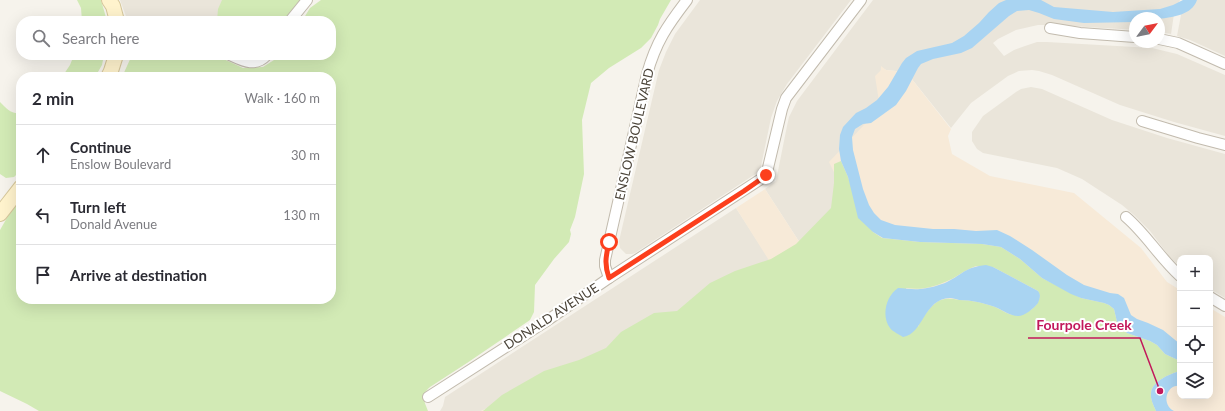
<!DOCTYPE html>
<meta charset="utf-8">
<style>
:root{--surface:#fff;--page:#f7f7f7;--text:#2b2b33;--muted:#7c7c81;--line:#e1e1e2}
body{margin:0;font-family:Lato,sans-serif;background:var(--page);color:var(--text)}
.controls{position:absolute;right:12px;bottom:12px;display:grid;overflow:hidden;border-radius:8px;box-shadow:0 4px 16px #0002}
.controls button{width:36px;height:36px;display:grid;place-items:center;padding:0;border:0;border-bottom:1px solid var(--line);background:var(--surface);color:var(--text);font:20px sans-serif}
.compass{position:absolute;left:1129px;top:12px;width:36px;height:36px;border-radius:50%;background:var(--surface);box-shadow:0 4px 16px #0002;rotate:58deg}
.stop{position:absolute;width:12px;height:12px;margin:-9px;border:3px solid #fc3f1d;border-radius:50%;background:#fff}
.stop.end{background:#fc3f1d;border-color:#fff;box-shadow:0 1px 4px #0008}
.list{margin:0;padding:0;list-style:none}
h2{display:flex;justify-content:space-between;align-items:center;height:52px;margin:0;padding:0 16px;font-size:17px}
h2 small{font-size:13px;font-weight:400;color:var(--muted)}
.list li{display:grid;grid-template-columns:26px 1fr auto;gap:12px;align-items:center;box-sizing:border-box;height:60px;padding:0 16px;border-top:1px solid var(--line)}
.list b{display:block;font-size:15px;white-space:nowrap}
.list p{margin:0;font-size:13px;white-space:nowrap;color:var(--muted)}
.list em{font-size:13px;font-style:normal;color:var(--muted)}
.icon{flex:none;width:22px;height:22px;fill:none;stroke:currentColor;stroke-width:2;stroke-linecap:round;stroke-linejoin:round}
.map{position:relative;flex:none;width:1225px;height:411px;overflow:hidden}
.search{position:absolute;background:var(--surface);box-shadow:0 4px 16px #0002;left:16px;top:16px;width:320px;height:44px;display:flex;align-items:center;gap:10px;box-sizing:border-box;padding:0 14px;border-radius:16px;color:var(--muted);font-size:15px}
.panel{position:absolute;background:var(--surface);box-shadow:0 4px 16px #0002;left:16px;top:72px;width:320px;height:232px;border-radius:16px}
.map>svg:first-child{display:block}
</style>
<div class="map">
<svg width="1225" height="411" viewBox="0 0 1225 411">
<rect width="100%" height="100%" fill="#f6f3ec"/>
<g fill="#eae5da">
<polygon points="120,0 297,0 280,21 158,21 127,19"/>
<polygon points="700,0 851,0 787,84 777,101 771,118 760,171 635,253 632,254 626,254 620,248 619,241 659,70 666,52 675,34"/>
<polygon points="873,0 1180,0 1174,14 1171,34 1159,32 1159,18 1135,18 1135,30 1056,25 1038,25 1016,30 998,39 993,43 1004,56 1014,50 1025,46 1037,42 1047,42 1152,48 1177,54 1225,75 1225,136 1174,122 1120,105 1052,75 1039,71 1032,70 1019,71 1008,76 971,103 951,128 907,73 902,74 896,71 886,70 881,67 880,108 852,209 800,243 765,189 776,181 787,126 789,117 797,101"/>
<polygon points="1187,0 1225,0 1225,56 1190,40 1177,36 1181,15"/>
<polygon points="1031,87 1042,89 1112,120 1167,138 1225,154 1225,298 1210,289 1210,258 1180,258 1180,267 1169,256 1150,231 1134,215 1122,205 1082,179 1057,168 983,153 977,149 972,141 972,132 983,116 1016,92 1021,89"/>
<polygon points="736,208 771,262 669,328 481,411 440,411 443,406 445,397"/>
</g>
<polygon fill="#f7ead8" points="881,66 886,70 896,71 902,74 907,73 951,129 948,136 952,154 990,176 1074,193 1141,248 1167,282 1180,290 1180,396 1210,396 1210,308 1225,317 1225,411 481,411 669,328 770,262 736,208 765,189 800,243 852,209 829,162 880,108 875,76 881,70"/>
<g fill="#d2eab5" fill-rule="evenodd">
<polygon points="77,0 101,0 107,21 82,21 81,8"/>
<polygon points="222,0 301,0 283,21 217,21 218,9"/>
<path d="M321,0H671L660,19L658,25L651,38L641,48L609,68L591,83L582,120L584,174L575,217L570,230L571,234L569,242L554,259L535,285L534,312L530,320L467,363L430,387C420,396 424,400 428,411H39L27,404L0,391V230L12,209L21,200V299H331V77H122L132,55H215L243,68L263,67L274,60L279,55H331V21H302L310,8Z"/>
<polygon points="74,55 104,55 102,65 95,77 62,77 70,65"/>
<path d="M0,102C6,108 12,115 21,113V170L14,177L6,178L0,174Z"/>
<path d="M841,161L848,177L852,189L873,232L882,238L920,242L982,244L1001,247L1020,259L1042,278L1081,298L1104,303L1109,305L1114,309L1117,322L1127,333L1150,341L1157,345L1165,354L1180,361V371C1170,374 1152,381 1151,393C1150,399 1154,406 1156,411H483L502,395L544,371L579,360L606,348L621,332L654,313L677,311L710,283L735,271L771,259L796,244L831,208L834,183V164ZM976,266L993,267L1038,291C1045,303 1025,317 1015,315C1008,315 1002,310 995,307C983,303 972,300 959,300C953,299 947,298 941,300C933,302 921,319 918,327L906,288C921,290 931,288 945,282C956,278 964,270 976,266Z"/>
</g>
<g fill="#a9d4f2">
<path d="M1006,0H1041L1054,7L1113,12L1160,9L1173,5L1183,0H1197C1192,15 1173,17 1159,19V18H1135V22L1084,23L1054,19L1039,13L1029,10L1017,11L1009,16L972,48L961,53L933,59L921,64L918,68L906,91L896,105L871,123L863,124L855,129L852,137L853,150L863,189L869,205L874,213L881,220L895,225L933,229H954L976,231L997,230L1010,236L1032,250L1067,275L1084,285L1110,293L1118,294L1124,298L1131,315L1137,319L1148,323L1163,330L1180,344V361L1165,354L1157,345L1150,341L1127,333L1121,327L1117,322L1114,309L1109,305L1104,303L1081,298L1071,294L1042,278L1020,259L1001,247L982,244L920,242L883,238L873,232L858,218L848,177L841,161L839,149L840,135L843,127L856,113L866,108L877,100L888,87L902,63L906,58L917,51L952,43L964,36L979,23L989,12L999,3Z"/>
<path d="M986,265L993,267L1038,291C1041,295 1040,298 1038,303C1034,308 1025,316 1018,316C1010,316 1003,310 995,307C983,303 972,300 959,300C956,299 953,298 950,298C923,299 924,334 903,337C899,334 893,332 890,328C881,316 886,296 898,288C905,288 913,290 920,289C926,289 941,285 947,282C963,274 965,267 986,265Z"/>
<path d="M1180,371V386C1166,384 1161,405 1174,411H1156C1154,406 1150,399 1151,393C1152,381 1170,374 1180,371Z"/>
</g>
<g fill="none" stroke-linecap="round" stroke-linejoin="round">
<defs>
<g id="street">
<polyline points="290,21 307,0"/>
<polyline points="1050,28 1080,33 1135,37"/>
<polyline points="1159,39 1178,43 1225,64"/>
<path d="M230,55C243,61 255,68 267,55"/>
<polyline points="1142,121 1198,138 1225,145"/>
<path d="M1126,217C1146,234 1160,258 1180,276"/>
<path d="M609,278L605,266V260L647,74C656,42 667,26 687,0"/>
<polyline points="1210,297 1225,306"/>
<polyline points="428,397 545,322 609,278 764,177 767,172 782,109 786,98 861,0"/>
</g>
<g id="secondary">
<polyline points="109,0 113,6 117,21"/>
<polyline points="108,77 111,71 116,55"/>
<polyline points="0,214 21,187"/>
</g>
</defs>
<use href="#street" stroke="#c2bbae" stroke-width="12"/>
<use href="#secondary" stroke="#d6c79b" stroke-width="16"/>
<use href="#street" stroke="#fff" stroke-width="10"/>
<use href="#secondary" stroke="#fff3cd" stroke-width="14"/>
</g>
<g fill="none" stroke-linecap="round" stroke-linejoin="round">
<path stroke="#fc3f1d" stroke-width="5" d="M609,242C606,256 604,264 609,278L744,191L764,177L766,175"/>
</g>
<g text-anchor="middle" stroke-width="4" stroke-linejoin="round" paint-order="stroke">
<g font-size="13" fill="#4b4439" stroke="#fff">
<text transform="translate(634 134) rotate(-77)" y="5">ENSLOW BOULEVARD</text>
<text transform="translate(551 316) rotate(-33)" y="5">DONALD AVENUE</text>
</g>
</g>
<path fill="none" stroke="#c2185b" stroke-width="1.5" d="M1160 391L1140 338H1028"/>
<circle fill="#c2185b" stroke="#fff" stroke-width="1.5" cx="1160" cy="391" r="4"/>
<g font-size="14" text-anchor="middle" font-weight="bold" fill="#c2185b" stroke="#fff" stroke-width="4" stroke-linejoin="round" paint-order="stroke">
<text x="1084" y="330">Fourpole Creek</text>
</g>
</svg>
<div class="controls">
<button>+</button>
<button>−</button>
<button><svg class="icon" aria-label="locate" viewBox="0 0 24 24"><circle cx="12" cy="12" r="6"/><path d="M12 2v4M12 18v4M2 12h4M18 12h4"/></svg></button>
<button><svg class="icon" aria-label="layers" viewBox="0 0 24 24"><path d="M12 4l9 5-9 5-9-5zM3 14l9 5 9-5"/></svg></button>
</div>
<svg class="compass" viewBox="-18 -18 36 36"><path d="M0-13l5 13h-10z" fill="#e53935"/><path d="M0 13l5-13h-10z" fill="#7c7c81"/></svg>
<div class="stop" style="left:609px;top:242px"></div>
<div class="stop end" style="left:766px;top:175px"></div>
<div class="search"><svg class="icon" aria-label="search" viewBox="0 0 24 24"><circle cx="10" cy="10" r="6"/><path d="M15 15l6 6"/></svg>Search here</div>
<section class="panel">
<h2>2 min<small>Walk · 160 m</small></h2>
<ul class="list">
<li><svg class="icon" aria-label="ahead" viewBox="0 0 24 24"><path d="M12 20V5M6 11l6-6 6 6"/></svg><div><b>Continue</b><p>Enslow Boulevard</p></div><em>30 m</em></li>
<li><svg class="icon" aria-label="left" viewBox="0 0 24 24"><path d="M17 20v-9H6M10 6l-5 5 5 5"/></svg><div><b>Turn left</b><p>Donald Avenue</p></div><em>130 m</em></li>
<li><svg class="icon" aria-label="arrive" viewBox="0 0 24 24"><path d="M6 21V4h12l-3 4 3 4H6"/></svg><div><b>Arrive at destination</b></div></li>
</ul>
</section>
</div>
